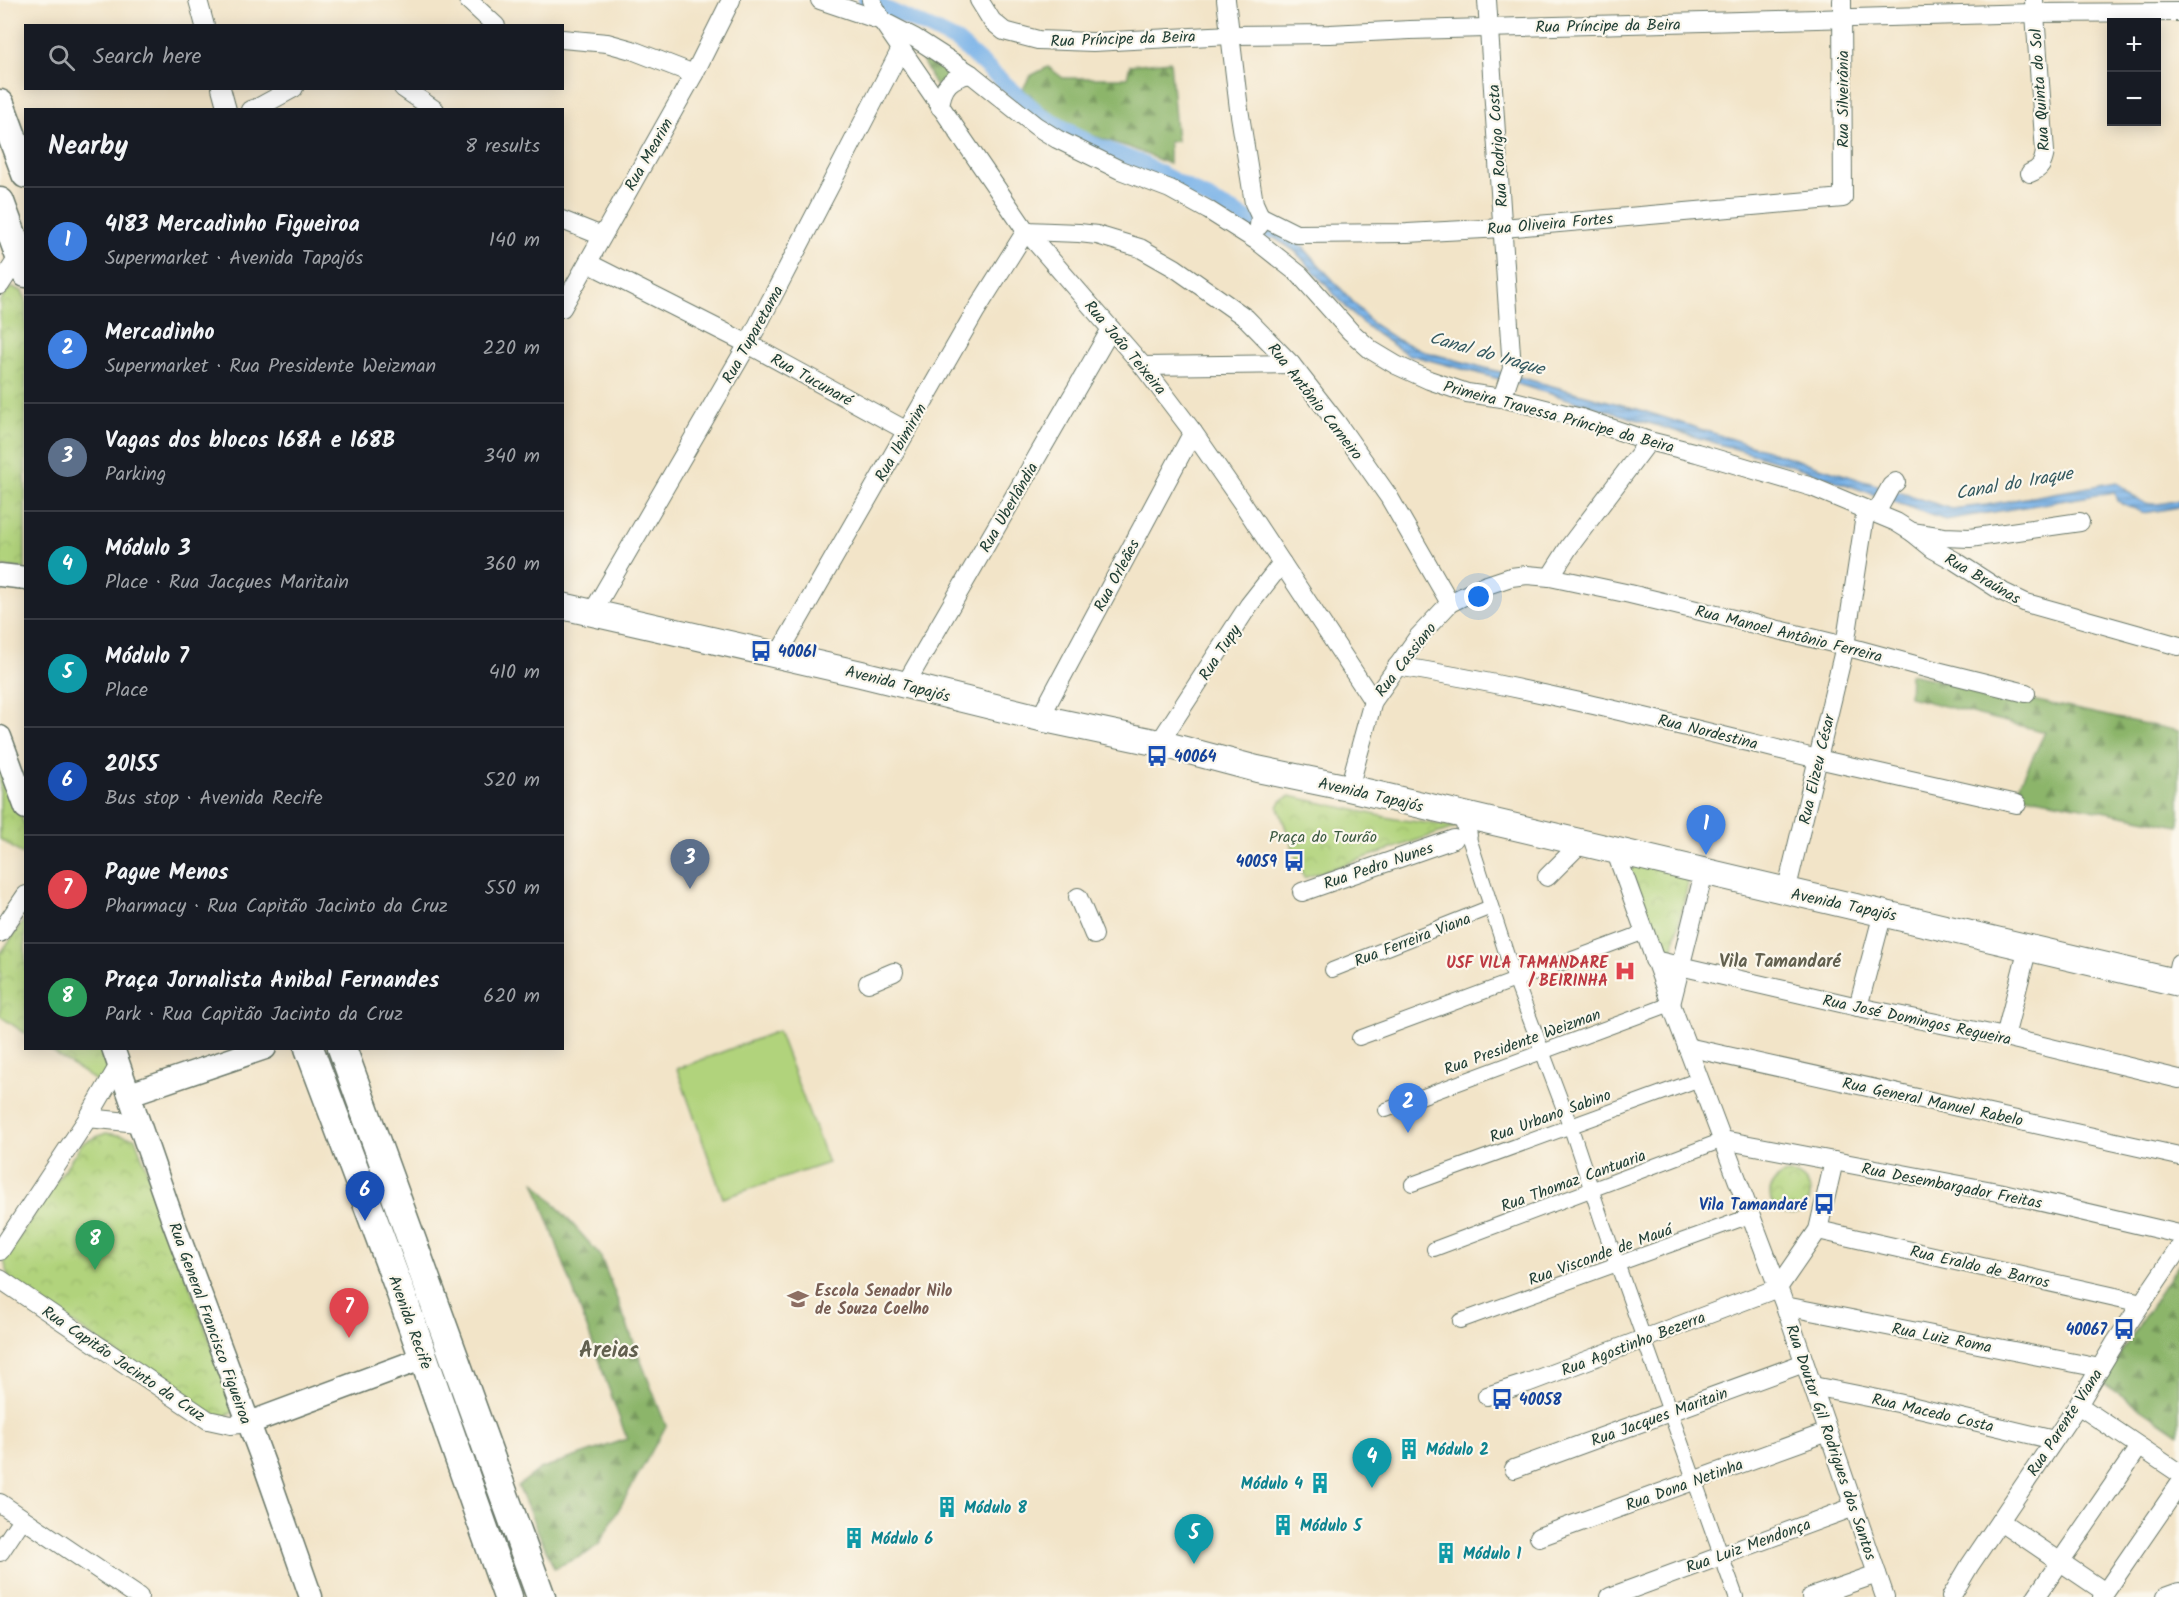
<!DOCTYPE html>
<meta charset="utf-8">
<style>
:root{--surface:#171b24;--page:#242831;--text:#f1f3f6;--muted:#9ea1a6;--line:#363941;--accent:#8c9099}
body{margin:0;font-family:Kalam,sans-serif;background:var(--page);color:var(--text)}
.controls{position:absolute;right:18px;top:18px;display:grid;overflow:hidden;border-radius:0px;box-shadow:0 3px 15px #0003}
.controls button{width:54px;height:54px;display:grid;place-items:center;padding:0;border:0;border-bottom:2px solid var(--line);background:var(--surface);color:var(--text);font:30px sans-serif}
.you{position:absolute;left:1479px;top:597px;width:21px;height:21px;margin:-15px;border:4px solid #fff;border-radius:50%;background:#1a73e8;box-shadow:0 0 0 9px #1a73e833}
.badge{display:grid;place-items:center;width:39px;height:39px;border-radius:50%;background:var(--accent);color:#fff;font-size:20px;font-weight:700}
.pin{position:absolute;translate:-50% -50px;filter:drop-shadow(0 2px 3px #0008)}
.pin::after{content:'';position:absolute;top:32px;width:21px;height:18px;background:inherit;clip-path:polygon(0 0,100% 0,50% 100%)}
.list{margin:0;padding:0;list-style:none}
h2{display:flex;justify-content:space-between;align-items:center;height:78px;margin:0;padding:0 24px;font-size:26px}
h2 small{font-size:20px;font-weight:400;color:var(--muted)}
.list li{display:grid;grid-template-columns:39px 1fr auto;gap:18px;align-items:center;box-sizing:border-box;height:108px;padding:0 24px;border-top:2px solid var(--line)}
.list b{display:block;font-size:22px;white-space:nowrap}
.list p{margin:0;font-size:20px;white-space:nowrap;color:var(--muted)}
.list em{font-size:20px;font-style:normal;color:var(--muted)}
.icon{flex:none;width:33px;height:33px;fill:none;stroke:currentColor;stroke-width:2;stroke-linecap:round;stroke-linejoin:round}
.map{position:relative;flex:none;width:2179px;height:1597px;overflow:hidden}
.search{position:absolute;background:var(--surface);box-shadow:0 3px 15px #0003;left:24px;top:24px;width:540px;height:66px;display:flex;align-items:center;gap:15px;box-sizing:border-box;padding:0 21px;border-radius:0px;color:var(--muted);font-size:22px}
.panel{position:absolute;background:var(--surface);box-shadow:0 3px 15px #0003;left:24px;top:108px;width:540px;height:942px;border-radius:0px}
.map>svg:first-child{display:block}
</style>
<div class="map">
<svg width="2179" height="1597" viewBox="0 0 2179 1597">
<defs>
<pattern id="forest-firs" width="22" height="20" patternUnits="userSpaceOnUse" patternTransform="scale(1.5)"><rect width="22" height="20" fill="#8cb56b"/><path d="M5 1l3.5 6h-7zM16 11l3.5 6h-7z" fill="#729459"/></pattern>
<pattern id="park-crowns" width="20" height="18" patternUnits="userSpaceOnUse" patternTransform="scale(1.5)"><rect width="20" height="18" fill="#b1d37b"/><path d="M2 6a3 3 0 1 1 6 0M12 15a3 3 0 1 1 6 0" fill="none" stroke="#98b66b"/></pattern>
<pattern id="water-rules" width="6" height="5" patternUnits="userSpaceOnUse" patternTransform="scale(1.5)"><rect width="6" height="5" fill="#77b1e8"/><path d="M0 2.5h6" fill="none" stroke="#6191bd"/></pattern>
</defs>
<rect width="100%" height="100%" fill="#fbf7ec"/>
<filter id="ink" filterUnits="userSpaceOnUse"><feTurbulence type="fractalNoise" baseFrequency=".0167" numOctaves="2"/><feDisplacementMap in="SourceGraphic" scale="12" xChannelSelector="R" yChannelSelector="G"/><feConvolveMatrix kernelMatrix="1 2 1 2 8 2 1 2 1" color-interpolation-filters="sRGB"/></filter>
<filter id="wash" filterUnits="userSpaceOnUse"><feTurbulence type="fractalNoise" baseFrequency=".008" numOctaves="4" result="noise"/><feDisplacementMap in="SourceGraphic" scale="24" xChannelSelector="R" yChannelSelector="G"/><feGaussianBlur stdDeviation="1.35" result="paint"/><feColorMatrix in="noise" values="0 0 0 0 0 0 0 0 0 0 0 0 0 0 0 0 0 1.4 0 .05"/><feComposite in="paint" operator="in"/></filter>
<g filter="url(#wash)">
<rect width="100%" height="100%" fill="#f2e4c8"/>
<polygon fill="#b1d37b" stroke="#688858" stroke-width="1.5" points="778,1031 828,1163 723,1198 677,1069"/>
<g fill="url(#forest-firs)" stroke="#567950" stroke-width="1.5">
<polygon points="927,51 954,72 936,87 920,56"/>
<polygon points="1170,61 1177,141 1169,142 1169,164 1129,147 1083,133 1046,112 1023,89 1030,76 1048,67 1063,78 1127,78 1130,65"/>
<polygon points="1910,674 2179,731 2179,826 2015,794 2045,732 1909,697"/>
<polygon points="534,1181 600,1255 666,1426 599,1544 586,1554 554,1568 518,1486 540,1469 627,1439"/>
<polygon points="2179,1263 2179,1434 2102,1382"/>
</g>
<g fill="url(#park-crowns)" stroke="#688858" stroke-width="1.5">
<polygon points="14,288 22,291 26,300 25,569 0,566 0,301 9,289"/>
<polygon points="0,758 25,827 25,856 0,839"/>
<polygon points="1290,796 1395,819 1457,827 1304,878 1278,807 1281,801"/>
<polygon points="1638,863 1686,873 1688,884 1671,956 1658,953 1630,868"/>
<polygon points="25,919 26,1033 25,1033 0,1016 0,954"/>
<polygon points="48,1049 106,1049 113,1068 99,1083"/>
<polygon points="106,1133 135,1138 236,1411 216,1420 9,1280 4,1260 82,1143"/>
<circle cx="1790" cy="1194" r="20"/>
</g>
<path fill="url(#water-rules)" stroke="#4b778e" stroke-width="1.5" d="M1266,224L1302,246L1372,323L1396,339L1426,352L1637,409L1952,509L1986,505L2117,482C2143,504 2144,509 2179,500V507L2144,513L2117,501L2114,492L1945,520L1800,468L1514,383L1407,354L1378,335L1356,318L1295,251L1263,231Z"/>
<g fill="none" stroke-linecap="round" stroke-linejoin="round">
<polyline stroke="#77b1e8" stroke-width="16" points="866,0 934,30 958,42 1042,116 1090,143 1139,162 1270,231"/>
</g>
</g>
<g filter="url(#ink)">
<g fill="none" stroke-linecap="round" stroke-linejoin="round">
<defs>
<g id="pedestrian">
<polyline points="1468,835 1513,974 1570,1125 1602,1221 1736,1597"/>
<polyline points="1332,970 1491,907"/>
<polyline points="1359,1038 1645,932"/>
<polyline points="1386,1110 1671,1004"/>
<polyline points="1412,1184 1700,1079"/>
<polyline points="1434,1249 1723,1140"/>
<polyline points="1460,1321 1750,1216"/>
</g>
<g id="minor">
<polyline points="198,0 205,26"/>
<polyline points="468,0 496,26"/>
<polyline points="820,0 882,21 915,38 971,74 1036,126 1057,139 1120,170 1170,189 1208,210 1257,241 1300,275 1350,331 1371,350 1396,365 1429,380 1467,393 1502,398 1581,418 1649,441 1697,453 1812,487 1896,522 1912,532 1933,549 1955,561 2003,592 2026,603 2179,646"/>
<polyline points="871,0 882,21 1026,231 1143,366 1193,432 1241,501 1373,701"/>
<polyline points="979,0 992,21 1004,31 1038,40 1093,42 1231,35 1330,34 1410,30 2034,13 2179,12"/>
<polyline points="1226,0 1239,109 1254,203 1260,216 1259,226"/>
<polyline points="1487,0 1512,369 1502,398"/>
<polyline points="562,39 607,43 632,50 694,74"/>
<polyline points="221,88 227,110"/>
<polyline points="403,88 435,110"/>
<path d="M940,107C942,86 951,77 971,74"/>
<polyline points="250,110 259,107 294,88"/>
<path d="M2030,173C2041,169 2043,163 2045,152L2034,0"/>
<polyline points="1260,216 1296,234 1407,233 1503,228 1843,198 1842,0"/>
<polyline points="562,220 602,236"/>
<polyline points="588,263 748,344 907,431"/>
<polyline points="0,285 19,256"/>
<polyline points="562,308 694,74 731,0"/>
<polyline points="1143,366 1291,364"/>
<polyline points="1876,513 1891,486 1896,482"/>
<polyline points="1912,532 1944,537 1970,538 2080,522"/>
<polyline points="1550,577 1569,547 1649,441"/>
<polyline points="592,613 748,344 901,49"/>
<polyline points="778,655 975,312 1026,231 1079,233 1097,235 1140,248 1175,268 1246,318 1291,364 1337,423 1389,497 1450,603"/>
<path d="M1397,666C1539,689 1678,725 1818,759C1884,774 1950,789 2017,804"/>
<polyline points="905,685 1111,329"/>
<polyline points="1040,718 1193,432"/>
<polyline points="1159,743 1249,605 1282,563"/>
<polyline points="1349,788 1373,701 1418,637 1450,603 1484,586 1511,577 1527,575 1550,577 1630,594 1845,646 1937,671 2026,693"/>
<polyline points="1462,815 1468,835"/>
<polyline points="1615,850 1671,1004 1785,1306 1885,1597"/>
<polyline points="1547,877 1582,842"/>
<polyline points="1302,892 1454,839"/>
<polyline points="1786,892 1845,646 1866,509"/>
<polyline points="1078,897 1094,935"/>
<polyline points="0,933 26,895"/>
<polyline points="1654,960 1858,1007 2005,1037 2179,1079"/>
<polyline points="2175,982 2179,963"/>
<polyline points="868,983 894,972"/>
<polyline points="1671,1004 1704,872"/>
<polyline points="1858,1007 1883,913"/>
<polyline points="2005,1037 2028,947"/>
<polyline points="1687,1047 2179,1156"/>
<polyline points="88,1118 138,1123"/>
<polyline points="1723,1140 2003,1193 2179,1234"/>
<polyline points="1818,1230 2142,1303"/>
<polyline points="0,1251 88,1118 119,1065"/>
<polyline points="0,1279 208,1420 231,1425 249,1423"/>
<polyline points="1785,1306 2100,1368"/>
<polyline points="1813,1386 1898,1403 2054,1440"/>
<polyline points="1487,1396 1527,1383 1778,1288 1818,1230 1834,1161"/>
<polyline points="2078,1405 2179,1473"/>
<polyline points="1514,1469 1804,1363"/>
<polyline points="0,1503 139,1597"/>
<polyline points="2000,1521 2105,1592"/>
<polyline points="1539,1537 1828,1432"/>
<polyline points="0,1552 22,1519"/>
<polyline points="1610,1597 1854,1507"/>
<polyline points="1811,1597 1877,1574"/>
<polyline points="1951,1597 1970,1565 2078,1405 2115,1343 2179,1248"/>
<polyline points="2036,1597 2139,1447"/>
<polyline points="2102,1597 2179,1485"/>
<polyline points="2165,1597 2179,1592"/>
</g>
<g id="tertiary">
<polyline points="0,575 26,578"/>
<polyline points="0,737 26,808"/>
<polyline points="113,1048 173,1221 266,1469 311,1597"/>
<polyline points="130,1094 265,1048"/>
<polyline points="249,1423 424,1358"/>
</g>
<polyline id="secondary" points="562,606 861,674 1040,718 1159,743 1257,769 1349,788 2179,983"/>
<g id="primary">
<polyline points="0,104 26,174"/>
<polyline points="0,202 26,273"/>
<polyline points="309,1048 399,1288 508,1597"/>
<polyline points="342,1048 541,1597"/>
</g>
</defs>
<use href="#pedestrian" stroke="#697768" stroke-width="16"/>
<use href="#minor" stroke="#697768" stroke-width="20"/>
<use href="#tertiary" stroke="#697768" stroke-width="25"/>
<use href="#secondary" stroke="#697768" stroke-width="28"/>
<use href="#primary" stroke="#697768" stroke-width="31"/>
<use href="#pedestrian" stroke="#fff" stroke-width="14"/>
<use href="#minor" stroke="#fff" stroke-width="18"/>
<use href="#tertiary" stroke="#fff" stroke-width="22"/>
<use href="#secondary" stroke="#fff" stroke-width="26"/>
<use href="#primary" stroke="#fff" stroke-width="28"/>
</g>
</g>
<defs>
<symbol id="bus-bare" viewBox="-9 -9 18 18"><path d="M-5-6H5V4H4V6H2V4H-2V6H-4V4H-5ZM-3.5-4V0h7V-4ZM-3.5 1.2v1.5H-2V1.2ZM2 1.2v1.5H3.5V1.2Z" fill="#1a4fb4" stroke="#fbf7ec" stroke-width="2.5" paint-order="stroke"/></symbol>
<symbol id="hospital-bare" viewBox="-9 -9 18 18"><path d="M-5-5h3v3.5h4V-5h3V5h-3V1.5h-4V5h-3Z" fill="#e0444e" stroke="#fbf7ec" stroke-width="2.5" paint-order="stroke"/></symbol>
<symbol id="school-bare" viewBox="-9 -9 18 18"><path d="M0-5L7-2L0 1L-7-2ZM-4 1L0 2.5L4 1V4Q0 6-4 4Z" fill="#8d6e63" stroke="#fbf7ec" stroke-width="2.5" paint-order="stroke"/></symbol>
<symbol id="building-bare" viewBox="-9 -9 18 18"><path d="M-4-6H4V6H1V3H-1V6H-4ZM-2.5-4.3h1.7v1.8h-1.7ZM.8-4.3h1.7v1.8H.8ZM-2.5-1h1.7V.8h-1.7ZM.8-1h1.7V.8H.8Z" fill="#0f9aa8" stroke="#fbf7ec" stroke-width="2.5" paint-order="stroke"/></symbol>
</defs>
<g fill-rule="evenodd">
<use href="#bus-bare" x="746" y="636" width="30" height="30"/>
<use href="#bus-bare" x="1142" y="741" width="30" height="30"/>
<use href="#bus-bare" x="1279" y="846" width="30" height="30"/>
<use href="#hospital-bare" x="1610" y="956" width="30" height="30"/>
<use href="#bus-bare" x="1809" y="1189" width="30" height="30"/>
<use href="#school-bare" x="783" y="1284" width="30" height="30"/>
<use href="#bus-bare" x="2109" y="1314" width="30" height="30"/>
<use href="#bus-bare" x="1487" y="1384" width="30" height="30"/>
<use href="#building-bare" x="1394" y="1434" width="30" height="30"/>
<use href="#building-bare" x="1305" y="1468" width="30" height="30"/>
<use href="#building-bare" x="932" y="1492" width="30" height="30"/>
<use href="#building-bare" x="1268" y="1510" width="30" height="30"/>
<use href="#building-bare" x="839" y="1523" width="30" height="30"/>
<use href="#building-bare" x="1431" y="1538" width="30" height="30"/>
</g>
<g text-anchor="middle" stroke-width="4.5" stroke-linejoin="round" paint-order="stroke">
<g font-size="16" fill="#1f3d34" stroke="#fbf7ec">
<text transform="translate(1608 25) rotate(-1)" y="6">Rua Príncipe da Beira</text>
<text transform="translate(1123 38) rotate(-2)" y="6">Rua Príncipe da Beira</text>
<text transform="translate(2039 90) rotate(-94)" y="6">Rua Quinta do Sol</text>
<text transform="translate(1842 99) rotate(-90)" y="6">Rua Silveirânia</text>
<text transform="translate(1497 146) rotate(-94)" y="6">Rua Rodrigo Costa</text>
<text transform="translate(648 154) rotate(-60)" y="6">Rua Mearim</text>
<text transform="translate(1550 223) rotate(-5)" y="6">Rua Oliveira Fortes</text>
<text transform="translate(752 334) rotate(-61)" y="6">Rua Tuparetama</text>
<text transform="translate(1126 347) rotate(50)" y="6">Rua João Teixeira</text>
<text transform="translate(812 379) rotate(29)" y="6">Rua Tucunaré</text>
<text transform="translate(1316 401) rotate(52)" y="6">Rua Antônio Carneiro</text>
<text transform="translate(1559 416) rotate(15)" y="6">Primeira Travessa Príncipe da Beira</text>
<text transform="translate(900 442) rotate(-60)" y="6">Rua Ibimirim</text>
<text transform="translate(1008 507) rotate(-60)" y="6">Rua Uberlândia</text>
<text transform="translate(1116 575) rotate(-62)" y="6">Rua Orleães</text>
<text transform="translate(1983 578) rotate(30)" y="6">Rua Braúnas</text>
<text transform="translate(1789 633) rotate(14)" y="6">Rua Manoel Antônio Ferreira</text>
<text transform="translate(1219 652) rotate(-57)" y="6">Rua Tupy</text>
<text transform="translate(1405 659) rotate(-52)" y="6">Rua Cassiano</text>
<text transform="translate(898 683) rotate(14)" y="6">Avenida Tapajós</text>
<text transform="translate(1708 731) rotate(14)" y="6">Rua Nordestina</text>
<text transform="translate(1816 769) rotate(-77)" y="6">Rua Elizeu César</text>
<text transform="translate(1371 794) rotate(13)" y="6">Avenida Tapajós</text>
<text transform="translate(1378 865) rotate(-19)" y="6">Rua Pedro Nunes</text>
<text transform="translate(1844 904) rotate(12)" y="6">Avenida Tapajós</text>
<text transform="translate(1412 939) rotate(-21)" y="6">Rua Ferreira Viana</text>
<text transform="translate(1917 1019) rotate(12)" y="6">Rua José Domingos Regueira</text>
<text transform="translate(1522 1041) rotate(-20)" y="6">Rua Presidente Weizman</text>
<text transform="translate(1933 1101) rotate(12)" y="6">Rua General Manuel Rabelo</text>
<text transform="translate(1550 1115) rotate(-20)" y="6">Rua Urbano Sabino</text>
<text transform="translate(1573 1180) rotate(-20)" y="6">Rua Thomaz Cantuaria</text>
<text transform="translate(1952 1185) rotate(11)" y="6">Rua Desembargador Freitas</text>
<text transform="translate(1600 1254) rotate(-20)" y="6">Rua Visconde de Mauá</text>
<text transform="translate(1980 1266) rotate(13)" y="6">Rua Eraldo de Barros</text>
<text transform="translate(411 1322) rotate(70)" y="6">Avenida Recife</text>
<text transform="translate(211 1323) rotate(70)" y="6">Rua General Francisco Figueiroa</text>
<text transform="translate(1942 1337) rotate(11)" y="6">Rua Luiz Roma</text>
<text transform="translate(1633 1343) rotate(-21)" y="6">Rua Agostinho Bezerra</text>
<text transform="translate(124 1363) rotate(34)" y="6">Rua Capitão Jacinto da Cruz</text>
<text transform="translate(1933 1412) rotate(13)" y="6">Rua Macedo Costa</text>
<text transform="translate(1659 1416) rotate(-20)" y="6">Rua Jacques Maritain</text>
<text transform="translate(2064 1422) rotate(-57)" y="6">Rua Parente Viana</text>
<text transform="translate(1832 1442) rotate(71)" y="6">Rua Doutor Gil Rodrigues dos Santos</text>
<text transform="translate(1684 1484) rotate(-20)" y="6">Rua Dona Netinha</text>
<text transform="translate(1748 1545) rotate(-20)" y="6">Rua Luiz Mendonça</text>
</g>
<g font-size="16" font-weight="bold" fill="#164399" stroke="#fbf7ec" text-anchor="start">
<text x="778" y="657">40061</text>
<text x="1174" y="762">40064</text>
<text x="1277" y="867" text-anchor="end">40059</text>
<text x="1807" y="1210" text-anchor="end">Vila Tamandaré</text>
<text x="2107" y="1335" text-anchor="end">40067</text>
<text x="1519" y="1405">40058</text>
</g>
<g font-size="16" fill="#3c5b42" stroke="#fbf7ec">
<text x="1323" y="842">Praça do Tourão</text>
</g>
<g font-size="16" font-weight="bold" fill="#be3a42" stroke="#fbf7ec" text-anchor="end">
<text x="1608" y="968">USF VILA TAMANDARE<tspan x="1608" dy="18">/ BEIRINHA</tspan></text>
</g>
<g font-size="16" font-weight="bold" fill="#785e54" stroke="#fbf7ec" text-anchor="start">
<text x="815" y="1296">Escola Senador Nilo<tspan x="815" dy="18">de Souza Coelho</tspan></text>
</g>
<g font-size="16" font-weight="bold" fill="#0d838f" stroke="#fbf7ec" text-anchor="start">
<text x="1426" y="1455">Módulo 2</text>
<text x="1303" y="1489" text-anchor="end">Módulo 4</text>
<text x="964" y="1513">Módulo 8</text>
<text x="1300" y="1531">Módulo 5</text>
<text x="871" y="1544">Módulo 6</text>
<text x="1463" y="1559">Módulo 1</text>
</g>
<g font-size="18" font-style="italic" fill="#355a61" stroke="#fbf7ec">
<text transform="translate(1487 353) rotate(16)" y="6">Canal do Iraque</text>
<text transform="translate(2014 483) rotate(-10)" y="6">Canal do Iraque</text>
</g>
<g font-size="18" font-weight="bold" fill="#62604f" stroke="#fbf7ec">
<text x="1780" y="967">Vila Tamandaré</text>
</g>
<g font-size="22" font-weight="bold" fill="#62604f" stroke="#fbf7ec">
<text x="609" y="1357">Areias</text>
</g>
</g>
</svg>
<div class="controls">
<button>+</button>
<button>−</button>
</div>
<div class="you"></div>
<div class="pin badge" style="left:1706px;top:855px;background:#3f7fe0">1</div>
<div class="pin badge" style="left:1408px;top:1133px;background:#3f7fe0">2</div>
<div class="pin badge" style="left:690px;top:889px;background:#5c6f8a">3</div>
<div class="pin badge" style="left:1372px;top:1488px;background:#0f9aa8">4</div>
<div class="pin badge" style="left:1194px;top:1564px;background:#0f9aa8">5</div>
<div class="pin badge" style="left:365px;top:1221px;background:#1a4fb4">6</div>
<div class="pin badge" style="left:349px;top:1338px;background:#e0444e">7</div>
<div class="pin badge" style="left:95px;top:1270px;background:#2e9e5b">8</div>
<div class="search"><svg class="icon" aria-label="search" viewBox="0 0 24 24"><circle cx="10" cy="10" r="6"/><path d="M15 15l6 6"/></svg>Search here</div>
<section class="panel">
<h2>Nearby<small>8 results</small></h2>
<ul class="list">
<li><span class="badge" style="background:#3f7fe0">1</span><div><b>4183 Mercadinho Figueiroa</b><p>Supermarket · Avenida Tapajós</p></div><em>140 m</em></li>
<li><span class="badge" style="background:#3f7fe0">2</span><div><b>Mercadinho</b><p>Supermarket · Rua Presidente Weizman</p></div><em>220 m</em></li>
<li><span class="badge" style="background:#5c6f8a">3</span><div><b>Vagas dos blocos 168A e 168B</b><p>Parking</p></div><em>340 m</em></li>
<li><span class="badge" style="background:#0f9aa8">4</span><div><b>Módulo 3</b><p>Place · Rua Jacques Maritain</p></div><em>360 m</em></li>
<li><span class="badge" style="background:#0f9aa8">5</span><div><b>Módulo 7</b><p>Place</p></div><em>410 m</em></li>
<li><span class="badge" style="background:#1a4fb4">6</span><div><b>20155</b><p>Bus stop · Avenida Recife</p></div><em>520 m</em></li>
<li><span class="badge" style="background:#e0444e">7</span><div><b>Pague Menos</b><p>Pharmacy · Rua Capitão Jacinto da Cruz</p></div><em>550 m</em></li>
<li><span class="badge" style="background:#2e9e5b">8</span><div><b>Praça Jornalista Anibal Fernandes</b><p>Park · Rua Capitão Jacinto da Cruz</p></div><em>620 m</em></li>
</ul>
</section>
</div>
